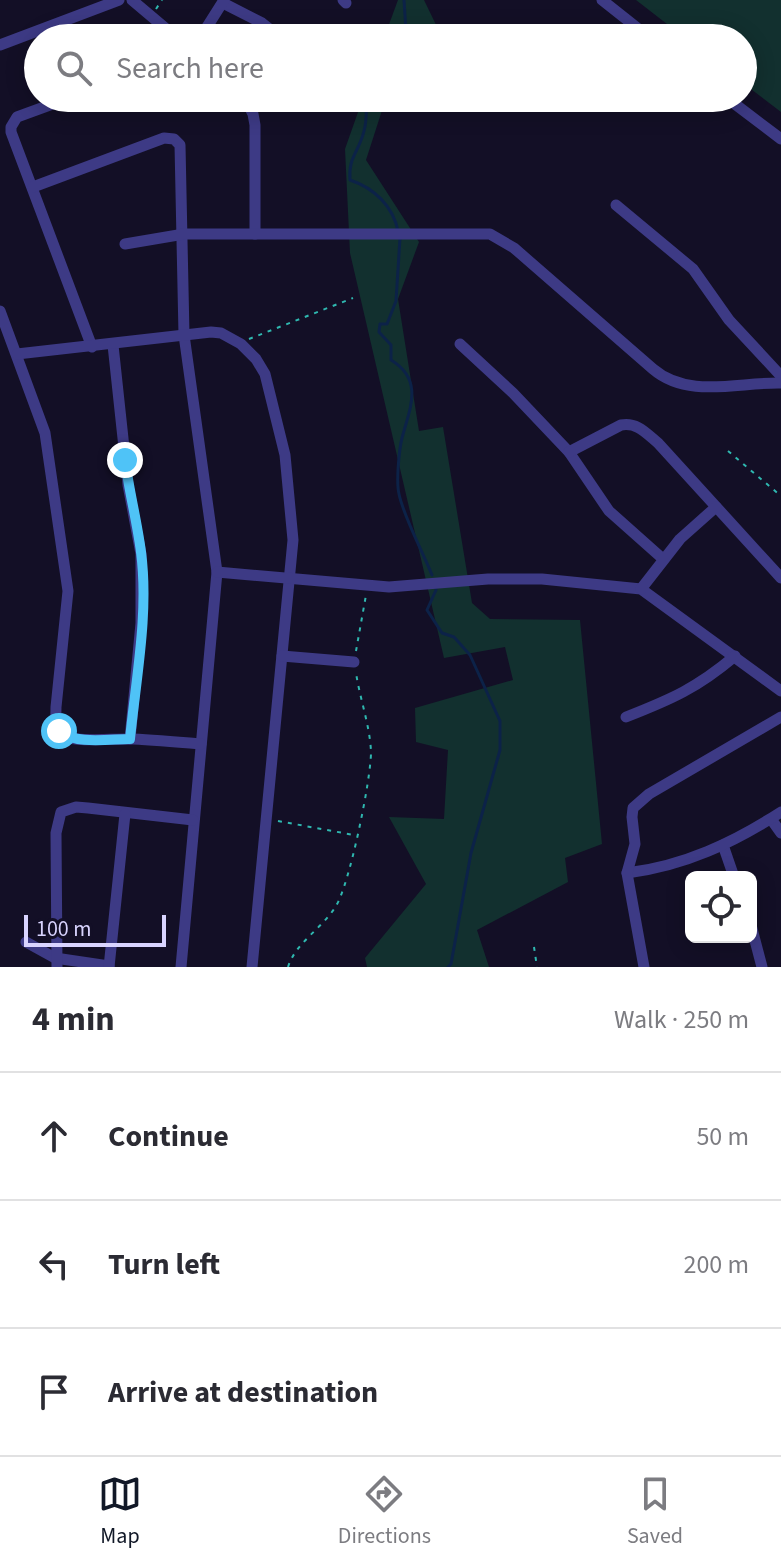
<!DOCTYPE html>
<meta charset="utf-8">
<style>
:root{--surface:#fff;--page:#f7f7f7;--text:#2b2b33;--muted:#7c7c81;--line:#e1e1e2;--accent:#111827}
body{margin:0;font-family:"Source Sans 3",sans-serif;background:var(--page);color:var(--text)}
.controls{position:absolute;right:24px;bottom:24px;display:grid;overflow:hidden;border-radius:12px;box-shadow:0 4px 20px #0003}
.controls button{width:72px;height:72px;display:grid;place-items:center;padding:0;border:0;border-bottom:2px solid var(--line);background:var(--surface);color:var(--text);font:40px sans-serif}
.scale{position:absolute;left:24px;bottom:20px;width:142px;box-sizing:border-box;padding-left:8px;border:4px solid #d9d4ff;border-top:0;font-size:22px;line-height:28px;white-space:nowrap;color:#d9d4ff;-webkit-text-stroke:6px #130f26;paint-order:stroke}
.stop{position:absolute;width:24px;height:24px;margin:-18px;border:6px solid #4fc3f7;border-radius:50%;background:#fff}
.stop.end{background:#4fc3f7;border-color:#fff;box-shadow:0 2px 8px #0008}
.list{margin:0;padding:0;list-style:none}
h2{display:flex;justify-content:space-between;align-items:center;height:104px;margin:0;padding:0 32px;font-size:34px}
h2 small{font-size:26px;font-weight:400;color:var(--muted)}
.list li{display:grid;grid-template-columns:52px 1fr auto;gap:24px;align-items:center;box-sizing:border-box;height:128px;padding:0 32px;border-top:2px solid var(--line)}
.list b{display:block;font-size:30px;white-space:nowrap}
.list em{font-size:26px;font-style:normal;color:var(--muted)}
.icon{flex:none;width:44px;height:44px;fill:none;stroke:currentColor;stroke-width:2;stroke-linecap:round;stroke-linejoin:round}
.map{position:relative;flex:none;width:781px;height:967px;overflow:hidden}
.search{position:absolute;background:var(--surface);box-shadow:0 4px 20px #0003;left:24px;right:24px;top:24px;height:88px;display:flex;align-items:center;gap:20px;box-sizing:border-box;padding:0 28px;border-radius:44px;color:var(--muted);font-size:30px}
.sheet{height:488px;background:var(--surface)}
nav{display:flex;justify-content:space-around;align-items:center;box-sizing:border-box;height:112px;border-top:2px solid var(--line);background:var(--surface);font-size:22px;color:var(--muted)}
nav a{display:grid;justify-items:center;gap:4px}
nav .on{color:var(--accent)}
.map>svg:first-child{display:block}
</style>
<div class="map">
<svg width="781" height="967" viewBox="0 0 781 967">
<rect width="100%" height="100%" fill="#130f26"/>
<g fill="#12302f">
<polygon points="398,0 424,0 439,31 433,38 384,38"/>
<polygon points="636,0 781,0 781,112 743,83 743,38 685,38"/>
<polygon points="363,98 386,98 366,160 419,242 398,299 419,431 443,427 472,603 490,619 580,620 602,844 565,858 568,882 477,930 489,967 367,967 365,958 426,884 389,817 444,819 448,750 416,742 415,708 513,680 505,647 444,658 350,253 345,149"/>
</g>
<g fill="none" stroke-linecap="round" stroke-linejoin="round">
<g stroke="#0c2248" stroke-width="3">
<polyline points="401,38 406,31 404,0"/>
<path d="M367,98C366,109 367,121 364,131C359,152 348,157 350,180C374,188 393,206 398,231"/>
<path d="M400,238L396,301L387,324H380L379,332L391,345V360C424,380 410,408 402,438C399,450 396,482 399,494C404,518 423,552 432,575"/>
<polyline points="436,590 427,610 442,633 454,637 470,655 500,721 500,750 471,853 451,964 448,967"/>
</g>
<g stroke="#2fb8b0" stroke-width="2" stroke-dasharray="4 6" stroke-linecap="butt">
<polyline points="156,9 162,0"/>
<polyline points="249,339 353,298"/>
<polyline points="728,451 781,496"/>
<polyline points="356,651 366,595"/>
<polyline points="278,821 354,835"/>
<polyline points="534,947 537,967"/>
<path d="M288,967C296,942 322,929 336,906C350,883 371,779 371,752C370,726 360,699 356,673"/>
</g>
<g stroke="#3d3a85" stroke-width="11">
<polyline points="132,0 177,38"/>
<polyline points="343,0 346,3"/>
<polyline points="602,0 650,38"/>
<polyline points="223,3 262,23 281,38"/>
<polyline points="200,38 224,0"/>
<polyline points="0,45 119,0"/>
<polyline points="69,98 17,117 11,127 11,132 92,347"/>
<polyline points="245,98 253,114 255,125 255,234"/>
<polyline points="727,98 781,139"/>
<polyline points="323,106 323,98"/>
<polyline points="33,187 164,138 174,139 180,145 184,335 217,572 181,967"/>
<polyline points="616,205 693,269 729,320 781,376"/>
<path d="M125,244L184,234H490L514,248L653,369C688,399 738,382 781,383"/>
<path d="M0,311L45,433L68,591L56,707C56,717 54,730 64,736C78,743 116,738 133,739C155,740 178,742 201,744"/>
<polyline points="460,344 513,393 569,452 609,511 663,559"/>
<polyline points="113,345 128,485 141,554 141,623 130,739"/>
<polyline points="17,354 211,332 221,333 241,344 256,359 265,374 285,455 293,540 252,967"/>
<path d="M569,452L621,425C637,422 646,433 658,443L781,578"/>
<polyline points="217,572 389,587 488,579 542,579 641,589 781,691"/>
<polyline points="641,589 680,539 716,507"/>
<polyline points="282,656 354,662"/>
<path d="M626,717C672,699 697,688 735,656"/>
<polyline points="771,819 781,833"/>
<polyline points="723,845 734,877"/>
<path d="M627,873C684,866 733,843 781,812"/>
<polyline points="751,925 762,967"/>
<polyline points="26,942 55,958 109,966"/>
<polyline points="57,967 56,833 61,812 76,807 88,808 193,820"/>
<polyline points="109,967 125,814"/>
<polyline points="644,967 627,873 635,844 632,817 633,808 649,794 781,717"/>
</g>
</g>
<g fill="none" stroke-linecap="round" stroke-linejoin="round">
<path stroke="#4fc3f7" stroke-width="10" d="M59,731C75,745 110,739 130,739C136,678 149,613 141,552C137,521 129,491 125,460"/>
</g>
</svg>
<div class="controls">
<button><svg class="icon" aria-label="locate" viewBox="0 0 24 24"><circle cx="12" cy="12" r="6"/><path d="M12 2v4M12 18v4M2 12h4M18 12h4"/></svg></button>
</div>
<div class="scale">100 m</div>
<div class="stop" style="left:59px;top:731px"></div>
<div class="stop end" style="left:125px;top:460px"></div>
<div class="search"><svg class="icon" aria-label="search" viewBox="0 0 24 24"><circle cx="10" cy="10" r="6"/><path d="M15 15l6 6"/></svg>Search here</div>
</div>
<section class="sheet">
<h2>4 min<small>Walk · 250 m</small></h2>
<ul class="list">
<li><svg class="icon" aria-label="ahead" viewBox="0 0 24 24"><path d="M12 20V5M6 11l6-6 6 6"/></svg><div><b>Continue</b></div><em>50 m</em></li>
<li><svg class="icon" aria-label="left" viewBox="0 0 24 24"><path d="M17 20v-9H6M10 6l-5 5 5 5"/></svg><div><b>Turn left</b></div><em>200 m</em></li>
<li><svg class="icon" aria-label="arrive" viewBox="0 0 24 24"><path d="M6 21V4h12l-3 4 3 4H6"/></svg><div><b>Arrive at destination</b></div></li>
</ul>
</section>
<nav>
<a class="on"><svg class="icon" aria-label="map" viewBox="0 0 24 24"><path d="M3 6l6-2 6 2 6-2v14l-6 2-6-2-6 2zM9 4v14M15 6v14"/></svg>Map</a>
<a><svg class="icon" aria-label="directions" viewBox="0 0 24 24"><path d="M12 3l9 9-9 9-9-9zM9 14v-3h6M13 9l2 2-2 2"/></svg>Directions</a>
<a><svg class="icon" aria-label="saved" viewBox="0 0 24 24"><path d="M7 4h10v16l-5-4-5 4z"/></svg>Saved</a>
</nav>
